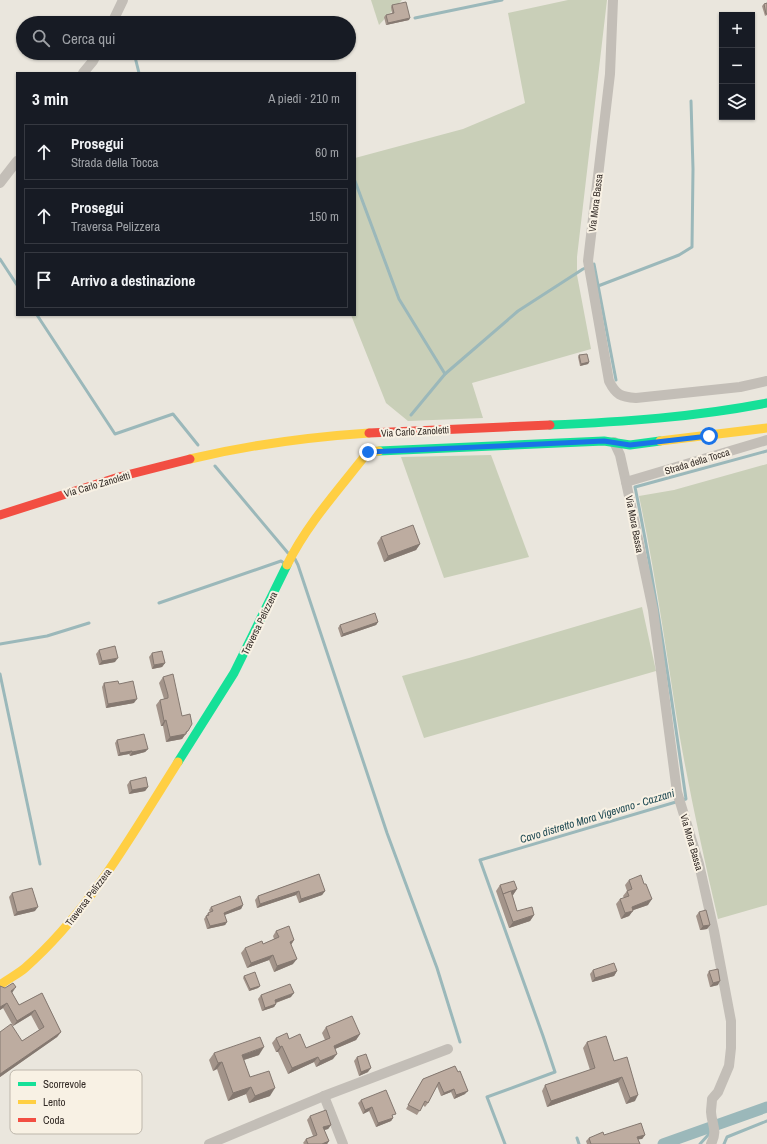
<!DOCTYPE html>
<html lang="it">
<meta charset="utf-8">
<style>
:root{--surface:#171b24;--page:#242831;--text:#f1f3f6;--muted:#9ea1a6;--line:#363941}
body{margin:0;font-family:"Archivo Narrow",sans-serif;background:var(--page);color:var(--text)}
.controls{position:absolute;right:12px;top:12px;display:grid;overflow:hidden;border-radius:0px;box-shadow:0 1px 3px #0004}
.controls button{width:36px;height:36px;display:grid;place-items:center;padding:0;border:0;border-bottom:1px solid var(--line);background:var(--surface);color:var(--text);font:20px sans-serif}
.stop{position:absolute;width:12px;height:12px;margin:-9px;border:3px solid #1a73e8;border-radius:50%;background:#fff}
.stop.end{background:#1a73e8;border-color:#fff;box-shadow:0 1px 4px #0008}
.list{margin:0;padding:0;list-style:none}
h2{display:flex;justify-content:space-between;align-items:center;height:52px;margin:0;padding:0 16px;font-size:17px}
h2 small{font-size:13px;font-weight:400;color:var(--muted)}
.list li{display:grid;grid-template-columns:26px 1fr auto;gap:12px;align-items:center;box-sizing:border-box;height:56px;margin:0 8px 8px;padding:0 8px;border:1px solid var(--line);border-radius:0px}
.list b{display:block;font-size:15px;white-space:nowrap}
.list p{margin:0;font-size:13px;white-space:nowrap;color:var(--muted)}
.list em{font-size:13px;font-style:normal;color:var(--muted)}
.icon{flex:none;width:22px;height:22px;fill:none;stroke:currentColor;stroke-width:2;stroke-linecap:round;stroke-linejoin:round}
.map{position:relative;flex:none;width:767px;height:1144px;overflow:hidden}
.search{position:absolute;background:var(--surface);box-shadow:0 1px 3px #0004;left:16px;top:16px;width:340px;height:44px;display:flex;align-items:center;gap:10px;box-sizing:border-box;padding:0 14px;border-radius:22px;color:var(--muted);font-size:15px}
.panel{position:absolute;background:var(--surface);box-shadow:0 1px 3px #0004;left:16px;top:72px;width:340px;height:244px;border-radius:0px}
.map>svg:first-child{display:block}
</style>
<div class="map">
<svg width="767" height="1144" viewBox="0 0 767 1144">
<rect width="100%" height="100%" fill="#eae6dd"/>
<g fill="#c9cfb8">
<polygon points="371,0 402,0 379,25"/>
<polygon points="568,0 607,0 577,257 577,275 591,349 472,383 483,418 408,421 386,403 351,315 355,315 355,158 463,129 525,103 508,13"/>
<polygon points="491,455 529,557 444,578 401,457"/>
<path d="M767,464V905L718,919C704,859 691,799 680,738C667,657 656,576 639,496L674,490Z"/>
<polygon points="642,607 656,671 424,738 402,676 469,658"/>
</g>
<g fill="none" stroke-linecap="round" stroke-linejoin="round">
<g stroke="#9bb8ba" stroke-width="3">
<polyline points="125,18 126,23"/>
<polyline points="415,18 502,0"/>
<polyline points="134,53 139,73"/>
<polyline points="355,181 399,299 445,374"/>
<polyline points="0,259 17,285"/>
<polyline points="598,286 679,255 692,247 693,169 691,101"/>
<polyline points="37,315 115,434 173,414 198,445"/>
<polyline points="411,415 445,374 518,311 583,269 594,264 616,380"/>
<polyline points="215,466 288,553"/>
<polyline points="295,559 298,565 387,833 437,968 460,1042"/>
<polyline points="159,603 281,561 284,563"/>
<polyline points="0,644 47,636 89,623"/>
<polyline points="0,674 40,864"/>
<polyline points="577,1138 579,1144"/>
<path d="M505,1144L487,1097L555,1072L543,1036L480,860L686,799C671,694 656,590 635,487L767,451"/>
<polyline points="700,1144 709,1134 709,1127"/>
<polyline points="724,1144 727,1137 767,1121"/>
</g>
<polyline stroke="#9bb8ba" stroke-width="11" points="663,1144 767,1107"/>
<g stroke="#c3beb7" stroke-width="10">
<path d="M613,0L610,74L588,261L609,381C616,395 621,397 636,398L740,387L767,381"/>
<polyline points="112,23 123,0"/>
<polyline points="83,73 93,61 97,53"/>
<polyline points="0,183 17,161"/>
<path d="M614,442L620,455L626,482L653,610L677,792L699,864L714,931L731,1021V1048L729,1066L718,1092L712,1099C712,1103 711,1108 711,1112C712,1126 718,1130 711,1144"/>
<polyline points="626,482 767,440"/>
<polyline points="324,1096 343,1144"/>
<polyline points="209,1144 324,1096 448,1049"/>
</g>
<g stroke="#16e098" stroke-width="9">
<path d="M550,425C623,422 695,417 767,403"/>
<polyline points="379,451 604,441 630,445 660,441"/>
<polyline points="178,762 234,673 287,565"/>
</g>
<g stroke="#ffcf43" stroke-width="9">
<polyline points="660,441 767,428"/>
<path d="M190,459C249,445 309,437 369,433"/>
<path d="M287,565C307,524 340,488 368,452L379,451"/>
<path d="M0,985C8,979 18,974 25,968C90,911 132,834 178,762"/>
</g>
<g stroke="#f24e42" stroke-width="9">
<polyline points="369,433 550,425"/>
<polyline points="0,515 119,477 190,459"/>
</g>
</g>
<g fill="#a3948a">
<polygon points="767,3 767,15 765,16 762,6 764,4"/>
<polygon points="392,5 409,20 386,25 384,17 386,15 392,13 391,7"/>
<polygon points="579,355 589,362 588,364 580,366 578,357"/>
<polygon points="381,537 420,544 416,550 384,562 377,543"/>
<polygon points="378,622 376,625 341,637 338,628 340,625"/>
<polygon points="99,650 115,662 99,665 96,654"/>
<polygon points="152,653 165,663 162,667 152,669 149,657"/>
<polygon points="163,677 186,733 182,739 166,742 163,726 161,726 156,705 160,700 164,699 159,683"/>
<polygon points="104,683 119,684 134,703 106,708 102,687"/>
<polygon points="117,740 148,749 145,752 130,756 129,754 118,756 115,743"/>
<polygon points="130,781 148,787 145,791 129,794 127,785"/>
<polygon points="319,874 325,891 322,895 299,903 296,895 257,908 255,900 258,896"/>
<polygon points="629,880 648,905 633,910 629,916 621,919 616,904 620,899 624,898 623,896 627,891 625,885"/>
<polygon points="500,885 517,889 513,895 512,895 517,911 534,915 530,921 509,928 496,891"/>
<polygon points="12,893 35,911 14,916 9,897"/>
<polygon points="243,905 241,909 224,915 227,922 225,925 207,929 204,919 208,913 210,913 209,910 211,907"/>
<polygon points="699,912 710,925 707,929 700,930 696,916"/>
<polygon points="276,931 294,940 291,945 293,964 274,972 269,960 247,968 241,953 245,948 263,944 274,939 273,936"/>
<polygon points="593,970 617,971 614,976 592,982 590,974"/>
<polygon points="709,971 718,985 710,987 707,975"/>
<polygon points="244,976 260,986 258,988 249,991 243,978"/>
<polygon points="0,986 12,993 19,1005 42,993 61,1032 57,1037 0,1077 0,1032 22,1041 39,1030 31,1015 13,1026 3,1008 0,1010"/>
<polygon points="261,995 291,997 276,1003 274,1007 262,1011 258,999"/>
<polygon points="326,1027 360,1034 356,1040 335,1049 333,1059 316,1067 314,1062 288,1074 278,1052 276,1052 272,1043 276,1038 289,1039 306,1048 325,1040 322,1033"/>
<polygon points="587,1042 614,1061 635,1101 626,1104 618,1082 547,1107 542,1091 545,1085 590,1070 583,1048"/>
<polygon points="214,1053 259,1055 244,1060 250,1077 270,1096 249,1103 246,1094 228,1101 217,1069 213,1071 209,1060"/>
<polygon points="357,1057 368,1072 359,1076 354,1061"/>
<polygon points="455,1066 465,1094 454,1099 451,1092 441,1096 437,1086 428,1103 425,1107 423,1105 417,1115 406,1109 423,1079"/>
<polygon points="361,1100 393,1117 393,1118 391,1121 376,1127 369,1111 363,1114 358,1103"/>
<polygon points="310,1116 331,1125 328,1129 324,1130 329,1141 327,1144 304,1144 303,1143 306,1139 313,1136 307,1120"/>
<polygon points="604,1135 645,1135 642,1139 638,1139 640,1144 587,1144 586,1141 589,1138"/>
</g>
<g fill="#847870">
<polygon points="410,18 409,20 386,25 388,23"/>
<polygon points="589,362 588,364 580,366 581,364"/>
<polygon points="420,544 416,550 384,562 388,556"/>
<polygon points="378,622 376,625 341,637 343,634"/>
<polygon points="118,658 115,662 99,665 102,661"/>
<polygon points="165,663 162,667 152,669 154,665"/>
<polygon points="137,699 134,703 106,708 108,704"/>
<polygon points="166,720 163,726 161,726 164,721"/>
<polygon points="188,731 182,739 166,742 170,737"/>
<polygon points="148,749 145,752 130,756 132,752"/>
<polygon points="132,751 129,754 118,756 120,753"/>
<polygon points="148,787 145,791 129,794 132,790"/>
<polygon points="517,889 513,895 505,898 503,894"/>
<polygon points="299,891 296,895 257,908 260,904"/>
<polygon points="325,891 322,895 299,903 301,899"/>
<polygon points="652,899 648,905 628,912 632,907"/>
<polygon points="243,905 241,909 222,916 224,913"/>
<polygon points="38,907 35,911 14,916 17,912"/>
<polygon points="633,911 629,916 621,919 625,913"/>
<polygon points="534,915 530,921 509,928 513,922"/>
<polygon points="227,922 225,925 207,929 210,926"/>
<polygon points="710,925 707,929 700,930 703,926"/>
<polygon points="294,940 290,946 290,942"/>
<polygon points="273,955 269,960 247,968 251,963"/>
<polygon points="297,959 293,964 274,972 277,966"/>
<polygon points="617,971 614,976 592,982 595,978"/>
<polygon points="720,981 718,985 710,987 713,983"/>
<polygon points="260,986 258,988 249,991 250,989"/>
<polygon points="16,987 12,993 7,996 11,991"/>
<polygon points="294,993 291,997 272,1004 275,1000"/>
<polygon points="7,1003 3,1008 0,1010 0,1007"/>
<polygon points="276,1004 274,1007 262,1011 265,1008"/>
<polygon points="35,1010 31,1015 13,1026 17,1021"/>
<polygon points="61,1032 57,1037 0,1077 0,1074"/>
<polygon points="360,1034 356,1040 330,1051 334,1046"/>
<polygon points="282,1046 278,1052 276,1052 280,1047"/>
<polygon points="264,1047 259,1055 237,1062 242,1055"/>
<polygon points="337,1054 333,1059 316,1067 320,1061"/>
<polygon points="318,1057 314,1062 288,1074 292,1068"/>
<polygon points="222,1062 217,1069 213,1071 218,1063"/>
<polygon points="371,1068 368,1072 359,1076 361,1072"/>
<polygon points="622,1077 618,1082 547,1107 551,1101"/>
<polygon points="251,1087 246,1094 228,1101 233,1093"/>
<polygon points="275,1088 270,1096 249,1103 255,1096"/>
<polygon points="454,1089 451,1092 441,1096 444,1093"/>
<polygon points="468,1091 465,1094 454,1099 456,1095"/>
<polygon points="638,1095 635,1101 626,1104 630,1098"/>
<polygon points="372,1107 369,1111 363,1114 365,1110"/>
<polygon points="393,1118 391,1121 376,1127 378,1123"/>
<polygon points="331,1125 328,1129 321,1131 323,1127"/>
<polygon points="645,1135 642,1139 635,1140 637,1137"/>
<polygon points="329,1141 327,1144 322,1144"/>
</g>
<g fill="#bdaca0" stroke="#847870">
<polygon points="406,2 410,18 388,23 386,15 394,13 392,5"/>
<polygon points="767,3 767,14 766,14 764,4"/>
<polygon points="587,354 589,362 581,364 579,355"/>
<polygon points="413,525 420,544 388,556 381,537"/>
<polygon points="375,613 378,622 343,634 340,625"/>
<polygon points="115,646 118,658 102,661 99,650"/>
<polygon points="162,651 165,663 154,665 152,653"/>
<polygon points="173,674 182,716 190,714 192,724 188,731 186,732 186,734 170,737 166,720 164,721 160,700 168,698 168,695 163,677"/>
<polygon points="118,681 119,684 133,681 137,699 108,704 104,683"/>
<polygon points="144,734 148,749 132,752 132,751 120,753 117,740"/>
<polygon points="146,777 148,787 132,790 130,781"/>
<polygon points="319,874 325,891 301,899 299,891 260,904 258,896"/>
<polygon points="641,875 644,884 646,884 652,899 632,907 633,911 625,913 620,899 629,896 627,891 632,889 629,880"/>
<polygon points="514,881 517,889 503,894 500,885"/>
<polygon points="32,888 38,907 17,912 12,893"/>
<polygon points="511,891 517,911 532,907 534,915 513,922 503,894"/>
<polygon points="240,896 243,905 224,913 227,922 210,926 206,916 209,915 208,913 213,911 211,907"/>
<polygon points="706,910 710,925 703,926 699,912"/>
<polygon points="289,926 294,940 290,942 297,959 277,966 273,955 251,963 245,948 262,941 263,944 279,937 276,931"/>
<polygon points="614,963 617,971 595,978 593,970"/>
<polygon points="718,969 720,981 713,983 709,971"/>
<polygon points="255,972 260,986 250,989 244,976"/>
<polygon points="13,983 16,987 11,991 19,1005 42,993 61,1032 0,1074 0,1032 11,1024 22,1041 44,1027 35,1010 17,1021 7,1003 0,1007 0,986 5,988"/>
<polygon points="290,984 294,993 275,1000 276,1004 265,1008 261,995"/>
<polygon points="352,1016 360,1034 334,1046 337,1054 320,1061 318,1057 292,1068 282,1046 280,1047 276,1038 287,1033 289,1039 300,1034 306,1048 330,1038 326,1027"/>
<polygon points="606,1036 614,1061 627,1057 638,1095 630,1098 622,1077 551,1101 545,1085 595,1068 587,1042"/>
<polygon points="260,1037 264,1047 242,1055 250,1077 269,1071 275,1088 255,1096 251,1087 233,1093 222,1062 218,1063 214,1053"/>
<polygon points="366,1054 371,1068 361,1072 357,1057"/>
<polygon points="455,1066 458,1072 460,1071 468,1091 456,1095 454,1089 444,1093 439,1082 428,1103 425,1101 420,1111 408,1105 423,1079"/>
<polygon points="386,1090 396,1114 392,1115 393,1118 378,1123 372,1107 365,1110 361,1100"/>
<polygon points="326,1110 331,1125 323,1127 329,1141 322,1144 308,1144 306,1139 317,1135 310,1116"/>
<polygon points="641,1123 645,1135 637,1137 640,1144 591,1144 589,1138 603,1132 604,1135"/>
</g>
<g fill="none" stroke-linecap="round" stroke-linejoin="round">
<polyline stroke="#1a73e8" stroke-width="5" points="368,452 604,441 630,445 709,436"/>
</g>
<g text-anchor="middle" stroke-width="4" stroke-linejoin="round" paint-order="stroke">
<g font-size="10" fill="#332b26" stroke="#f8f1e4">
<text transform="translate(595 203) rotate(-83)" y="4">Via Mora Bassa</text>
<text transform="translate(415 431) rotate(-3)" y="4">Via Carlo Zanoletti</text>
<text transform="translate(697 461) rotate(-17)" y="4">Strada della Tocca</text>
<text transform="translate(97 484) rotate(-16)" y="4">Via Carlo Zanoletti</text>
<text transform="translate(635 524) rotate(79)" y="4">Via Mora Bassa</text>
<text transform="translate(259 623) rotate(-64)" y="4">Traversa Pelizzera</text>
<text transform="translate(692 842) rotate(74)" y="4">Via Mora Bassa</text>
<text transform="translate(88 897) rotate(-53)" y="4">Traversa Pelizzera</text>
</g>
<g font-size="11" font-style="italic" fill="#1e4952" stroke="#f8f1e4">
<text transform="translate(597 816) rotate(-17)" y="4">Cavo distretto Mora Vigevano - Cazzani</text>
</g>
</g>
<rect x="10" y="1070" width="132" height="64" rx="6" fill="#f8f1e4" stroke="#bdb6ab" stroke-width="1"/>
<rect x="18" y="1082" width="18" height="4" fill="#16e098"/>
<rect x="18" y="1100" width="18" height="4" fill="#ffcf43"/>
<rect x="18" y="1118" width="18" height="4" fill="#f24e42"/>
<g font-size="11" fill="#332b26">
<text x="43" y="1088">Scorrevole</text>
<text x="43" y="1106">Lento</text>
<text x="43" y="1124">Coda</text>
</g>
</svg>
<div class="controls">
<button>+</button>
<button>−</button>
<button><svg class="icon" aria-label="layers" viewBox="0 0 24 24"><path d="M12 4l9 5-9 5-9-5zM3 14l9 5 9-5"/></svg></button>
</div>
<div class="stop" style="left:709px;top:436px"></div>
<div class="stop end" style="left:368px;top:452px"></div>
<div class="search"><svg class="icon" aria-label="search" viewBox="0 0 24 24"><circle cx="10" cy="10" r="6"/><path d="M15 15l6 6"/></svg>Cerca qui</div>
<section class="panel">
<h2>3 min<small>A piedi · 210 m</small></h2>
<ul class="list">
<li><svg class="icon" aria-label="ahead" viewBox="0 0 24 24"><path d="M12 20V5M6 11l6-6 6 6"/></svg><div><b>Prosegui</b><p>Strada della Tocca</p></div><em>60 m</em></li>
<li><svg class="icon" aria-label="ahead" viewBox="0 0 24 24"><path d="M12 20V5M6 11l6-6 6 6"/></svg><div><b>Prosegui</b><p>Traversa Pelizzera</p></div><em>150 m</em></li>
<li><svg class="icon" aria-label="arrive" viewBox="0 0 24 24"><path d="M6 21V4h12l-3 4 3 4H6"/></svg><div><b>Arrivo a destinazione</b></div></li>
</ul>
</section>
</div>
